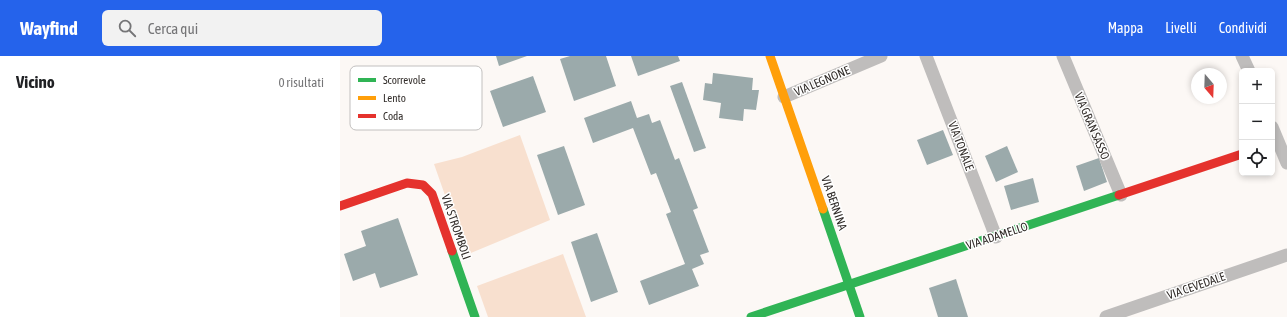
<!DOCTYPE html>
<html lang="it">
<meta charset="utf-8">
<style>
:root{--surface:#fff;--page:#f2f2f2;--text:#202124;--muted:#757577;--line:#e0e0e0;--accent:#2563eb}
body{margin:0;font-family:"Asap Condensed",sans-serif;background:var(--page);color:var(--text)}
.controls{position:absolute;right:12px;top:12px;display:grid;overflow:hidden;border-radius:6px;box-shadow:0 2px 6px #0003}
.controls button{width:36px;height:36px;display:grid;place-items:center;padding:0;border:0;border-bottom:1px solid var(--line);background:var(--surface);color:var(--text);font:20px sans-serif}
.compass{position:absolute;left:851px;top:12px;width:36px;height:36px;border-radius:50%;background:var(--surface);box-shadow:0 2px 6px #0003;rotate:161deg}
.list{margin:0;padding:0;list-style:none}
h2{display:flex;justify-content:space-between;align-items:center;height:52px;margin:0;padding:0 16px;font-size:17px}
h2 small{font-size:13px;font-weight:400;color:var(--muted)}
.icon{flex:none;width:22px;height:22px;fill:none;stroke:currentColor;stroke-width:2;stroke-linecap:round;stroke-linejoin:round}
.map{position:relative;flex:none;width:947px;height:261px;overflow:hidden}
header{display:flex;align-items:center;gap:24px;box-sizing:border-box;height:56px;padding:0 20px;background:var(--accent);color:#fff}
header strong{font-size:19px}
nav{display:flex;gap:22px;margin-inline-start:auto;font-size:14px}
.search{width:280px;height:36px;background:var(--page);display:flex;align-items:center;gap:10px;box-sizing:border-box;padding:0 14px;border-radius:6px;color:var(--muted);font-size:15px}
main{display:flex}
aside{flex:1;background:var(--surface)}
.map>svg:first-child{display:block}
</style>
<header>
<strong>Wayfind</strong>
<div class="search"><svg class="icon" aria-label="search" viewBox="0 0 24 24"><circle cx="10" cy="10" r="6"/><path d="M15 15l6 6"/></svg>Cerca qui</div>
<nav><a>Mappa</a><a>Livelli</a><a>Condividi</a></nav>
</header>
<main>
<aside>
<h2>Vicino<small>0 risultati</small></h2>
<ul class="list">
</ul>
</aside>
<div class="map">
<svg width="947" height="261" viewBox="0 0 947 261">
<rect width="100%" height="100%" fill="#fcf8f5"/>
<g fill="#f8e0cf">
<polygon points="180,79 210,164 126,199 94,108 122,101"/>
<polygon points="223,198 246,261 148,261 137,230"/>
</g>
<g fill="#9baaab">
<polygon points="156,0 187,0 159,10"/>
<polygon points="230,0 266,0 276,30 234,45 220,3"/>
<polygon points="291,0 338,0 340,5 298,20"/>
<polygon points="373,17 413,22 412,34 419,34 416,54 404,53 403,65 379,62 381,47 363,44 365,27 372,28"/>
<polygon points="193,20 206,56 163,71 150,35"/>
<polygon points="342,26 366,92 354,96 330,30"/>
<polygon points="291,45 297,62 309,58 312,67 320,64 335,104 339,102 358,152 353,154 369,196 360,199 364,208 352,213 359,230 309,249 300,225 345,208 326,158 331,156 316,117 311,119 293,72 253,87 244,62"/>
<polygon points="603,74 613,99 587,109 577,84"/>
<polygon points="224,90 245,149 218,159 197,99"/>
<polygon points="667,90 678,116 656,126 645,100"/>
<polygon points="759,102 767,126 744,135 736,110"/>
<polygon points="693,122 699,146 671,154 664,130"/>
<polygon points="58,162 78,219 40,232 35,217 13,225 4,198 26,190 21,175"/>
<polygon points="257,177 278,236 251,246 231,186"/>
<polygon points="616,223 628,261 598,261 589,232"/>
</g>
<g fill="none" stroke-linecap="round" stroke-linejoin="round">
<g stroke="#bfbdbc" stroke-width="13">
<polyline points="586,0 656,181"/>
<polyline points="723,0 781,139"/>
<polyline points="902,0 909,15"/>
<polyline points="444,41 541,0"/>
<polyline points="932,71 947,107"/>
<polyline points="766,261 947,199"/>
</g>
<g stroke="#30b455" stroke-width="9">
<polyline points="483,153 520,261"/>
<polyline points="112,195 135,261"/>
<polyline points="411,261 779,139"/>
</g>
<polyline stroke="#ff9f0a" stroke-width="9" points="430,0 483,153"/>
<g stroke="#e5322d" stroke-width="9">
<polyline points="779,139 902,98"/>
<polyline points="0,150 67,127 83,129 92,138 112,195"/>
</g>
</g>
<g text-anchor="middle" stroke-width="3" stroke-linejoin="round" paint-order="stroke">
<g font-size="12" fill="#322d2a" stroke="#fff">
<text transform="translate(482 25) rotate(-23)" y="4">VIA LEGNONE</text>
<text transform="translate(752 70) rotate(67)" y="4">VIA GRAN SASSO</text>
<text transform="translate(621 90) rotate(69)" y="4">VIA TONALE</text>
<text transform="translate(494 147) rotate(71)" y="4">VIA BERNINA</text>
<text transform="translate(116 171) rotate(71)" y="4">VIA STROMBOLI</text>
<text transform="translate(657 180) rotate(-18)" y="4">VIA ADAMELLO</text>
<text transform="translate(856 230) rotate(-19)" y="4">VIA CEVEDALE</text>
</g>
</g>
<rect x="10" y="10" width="132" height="64" rx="6" fill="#fff" stroke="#c2c0bf" stroke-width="1"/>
<rect x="18" y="22" width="18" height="4" fill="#30b455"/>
<rect x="18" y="40" width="18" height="4" fill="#ff9f0a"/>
<rect x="18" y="58" width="18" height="4" fill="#e5322d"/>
<g font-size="11" fill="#322d2a">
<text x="43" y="28">Scorrevole</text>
<text x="43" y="46">Lento</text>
<text x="43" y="64">Coda</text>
</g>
</svg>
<div class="controls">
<button>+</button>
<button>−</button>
<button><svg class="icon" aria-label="locate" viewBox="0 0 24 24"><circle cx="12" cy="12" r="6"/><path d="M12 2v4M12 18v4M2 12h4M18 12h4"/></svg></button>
</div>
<svg class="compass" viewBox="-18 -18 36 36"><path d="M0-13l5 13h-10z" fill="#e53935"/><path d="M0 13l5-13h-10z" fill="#757577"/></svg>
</div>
</main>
